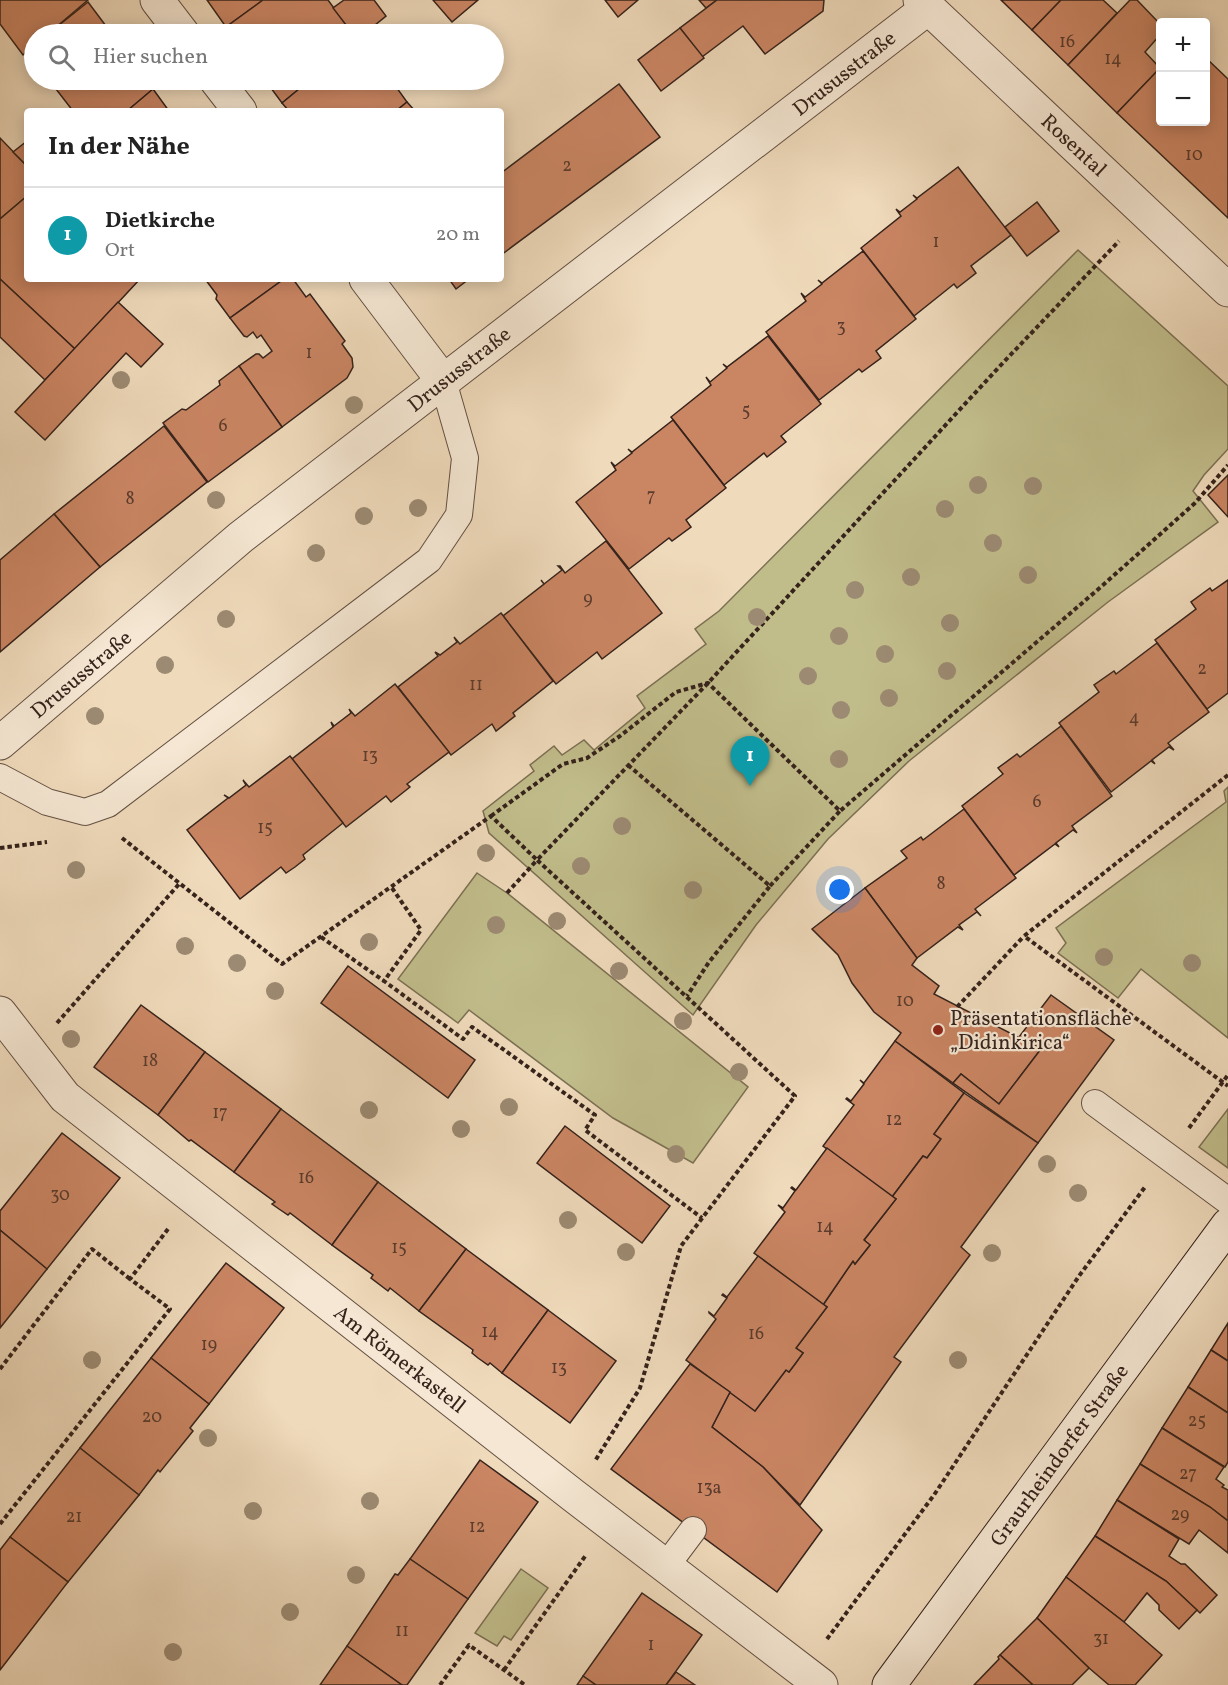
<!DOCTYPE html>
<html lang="de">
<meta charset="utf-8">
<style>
:root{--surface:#fff;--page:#f2f2f2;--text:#222;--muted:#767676;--line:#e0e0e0;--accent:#0f766e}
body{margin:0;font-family:Vollkorn,serif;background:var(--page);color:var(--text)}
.controls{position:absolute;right:18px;top:18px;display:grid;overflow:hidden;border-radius:6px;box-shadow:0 3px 15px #0003}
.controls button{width:54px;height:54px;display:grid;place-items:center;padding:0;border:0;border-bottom:2px solid var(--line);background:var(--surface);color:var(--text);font:30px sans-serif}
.you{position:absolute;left:840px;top:890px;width:21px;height:21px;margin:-15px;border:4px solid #fff;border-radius:50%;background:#1a73e8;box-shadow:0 0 0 9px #1a73e833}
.badge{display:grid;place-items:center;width:39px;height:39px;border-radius:50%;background:var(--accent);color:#fff;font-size:20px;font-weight:700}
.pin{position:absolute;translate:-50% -50px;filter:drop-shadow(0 2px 3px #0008)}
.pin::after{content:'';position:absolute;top:32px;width:21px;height:18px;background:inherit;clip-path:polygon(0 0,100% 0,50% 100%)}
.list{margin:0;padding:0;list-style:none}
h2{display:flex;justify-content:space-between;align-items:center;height:78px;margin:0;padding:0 24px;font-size:26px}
h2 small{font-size:20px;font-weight:400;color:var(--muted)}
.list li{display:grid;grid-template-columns:39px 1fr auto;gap:18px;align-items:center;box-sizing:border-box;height:96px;padding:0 24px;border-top:2px solid var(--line)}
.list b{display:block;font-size:22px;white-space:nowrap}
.list p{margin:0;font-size:20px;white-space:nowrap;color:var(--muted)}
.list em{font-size:20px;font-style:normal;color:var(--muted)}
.icon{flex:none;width:33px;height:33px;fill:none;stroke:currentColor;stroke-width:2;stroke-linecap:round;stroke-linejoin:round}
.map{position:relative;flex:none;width:1228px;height:1685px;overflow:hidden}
.search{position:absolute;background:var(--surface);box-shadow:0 3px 15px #0003;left:24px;top:24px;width:480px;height:66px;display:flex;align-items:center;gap:15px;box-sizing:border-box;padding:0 21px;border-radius:33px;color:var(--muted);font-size:22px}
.panel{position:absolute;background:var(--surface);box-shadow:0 3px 15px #0003;left:24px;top:108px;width:480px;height:174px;border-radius:6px}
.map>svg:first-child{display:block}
</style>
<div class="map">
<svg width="1228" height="1685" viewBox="0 0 1228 1685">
<rect width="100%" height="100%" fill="#efdabb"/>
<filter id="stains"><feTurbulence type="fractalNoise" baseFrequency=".00333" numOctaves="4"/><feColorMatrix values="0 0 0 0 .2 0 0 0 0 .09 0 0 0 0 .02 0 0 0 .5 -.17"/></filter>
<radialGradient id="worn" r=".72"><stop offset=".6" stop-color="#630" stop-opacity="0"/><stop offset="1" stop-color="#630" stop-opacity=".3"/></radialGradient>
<g fill="#c1bd8b" stroke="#7b7053" stroke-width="1.5">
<polygon points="1078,250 1228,386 1228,449 1204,475 1193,491 1218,522 1108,602 909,761 828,839 756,925 693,1015 489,833 483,811 534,771 530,765 554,746 562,755 584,740 594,750 645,708 637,696 706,644 695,629 719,611"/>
<polygon points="1228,787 1228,1038 1141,969 1118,998 1058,953 1066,943 1056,928 1226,802 1224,791"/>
<polygon points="477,873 507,893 748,1087 693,1163 613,1118 469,1010 458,1023 398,979"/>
<polygon points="1228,1109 1228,1168 1199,1147"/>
<polygon points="521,1569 548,1588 511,1640 504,1636 497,1646 475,1633"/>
</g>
<g fill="#ca8563" stroke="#35221b" stroke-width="1.5">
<polygon points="0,0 88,0 48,34 34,34 34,45 23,55 0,24"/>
<polygon points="207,0 263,0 226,27"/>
<polygon points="263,0 328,0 353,34 232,34 226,27"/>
<polygon points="344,0 374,0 386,16 364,34 353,34 333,8"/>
<polygon points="433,0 478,0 452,22"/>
<polygon points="605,0 638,0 618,17"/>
<polygon points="699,0 717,0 706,8"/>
<polygon points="717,0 824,0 823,11 765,54 743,26 702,57 680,28"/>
<polygon points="1001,0 1061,0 1032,30"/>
<polygon points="1061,0 1103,0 1117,13 1068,65 1032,30"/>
<polygon points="1130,0 1137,0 1160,24 1160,35 1145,52 1160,68 1117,113 1068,65"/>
<polygon points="88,2 112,34 48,34"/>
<polygon points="680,28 704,58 661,91 638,60"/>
<polygon points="34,45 34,59 28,51"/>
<polygon points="1206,58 1228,79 1228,218 1117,113 1160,68 1160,122 1206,122"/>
<polygon points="49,80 146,80 153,89 127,111 73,111"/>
<polygon points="265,80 310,80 282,103"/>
<polygon points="310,80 400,80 394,84 407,102 396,111 289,111 282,103"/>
<polygon points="619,84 660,137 501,255 501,173"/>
<polygon points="153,89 169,111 127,111"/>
<polygon points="407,102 415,111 396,111"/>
<polygon points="0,138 27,166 27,196 0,219"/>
<polygon points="27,141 27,166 13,152"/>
<polygon points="958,167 1011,235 971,266 976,273 957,288 954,284 914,316 861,248 901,216 896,209 900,212 917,199 913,195 917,198"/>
<polygon points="27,196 27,279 140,279 75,349 0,279 0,219"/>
<polygon points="1037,202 1059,231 1027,256 1005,227"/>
<polygon points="863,251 916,319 876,351 881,358 862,372 859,369 819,400 766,332 806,301 801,293 805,297 822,284 818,280 822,283"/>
<polygon points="0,279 75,349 45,380 0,337"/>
<polygon points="205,279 284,279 230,318 216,299 217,295"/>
<polygon points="284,279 293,279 306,297 310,294 345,341 342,344 352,358 353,367 347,378 282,427 239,366 256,354 259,354 263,358 272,351 261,335 257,338 253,332 247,337 244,336 230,318"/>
<polygon points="449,279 469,279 456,289"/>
<polygon points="118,302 163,344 141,367 126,353 45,440 15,412"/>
<polygon points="768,336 821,404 781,436 786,442 767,457 764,453 724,485 671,417 711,385 706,377 710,382 727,368 723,364 727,367"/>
<polygon points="239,366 282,427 208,482 163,423 182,409 186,410 220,385 219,381"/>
<polygon points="673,420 726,488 686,520 691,527 672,541 669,538 629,569 576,502 616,470 611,462 615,466 632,453 628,449 632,452"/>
<polygon points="164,426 207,482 100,567 54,514"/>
<polygon points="1228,475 1228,517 1208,495"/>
<polygon points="54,514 100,567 0,652 0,560"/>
<polygon points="606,541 662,613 602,659 597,652 556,684 503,616 544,584 541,580 544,584 562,570 558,566 560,566 565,573"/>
<polygon points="1228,580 1228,693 1207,709 1155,640 1196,609 1191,602 1210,588 1212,591"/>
<polygon points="501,613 553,681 513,713 515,716 496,731 492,724 451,755 398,687 438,656 435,652 440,655 457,642 454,637 460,644"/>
<polygon points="1157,643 1209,712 1168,743 1174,750 1169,747 1152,760 1155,764 1151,761 1111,792 1059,723 1099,692 1094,685 1114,671 1116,674"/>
<polygon points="395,684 449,752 407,784 410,787 391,802 386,796 346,827 292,759 333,727 331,722 334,726 351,713 349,709 355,716"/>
<polygon points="1061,726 1112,796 1072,826 1077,833 1073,830 1056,843 1059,847 1055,844 1014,875 962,806 1003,774 998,768 1017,754 1020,757"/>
<polygon points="290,756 343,823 303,855 305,859 295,867 286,873 281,867 240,899 187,830 228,798 224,795 229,798 246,785 243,780 249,787"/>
<polygon points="964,809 1016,878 975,909 981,916 977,912 959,925 963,930 958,927 917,958 865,888 907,858 901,851 921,837 923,840"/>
<polygon points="865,888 917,958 912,965 939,986 934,994 1041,1049 999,1104 961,1074 953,1083 895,1041 901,1033 874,1012 852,983 838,955 812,929"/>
<polygon points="348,966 475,1060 448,1098 321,1003"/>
<polygon points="1051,995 1114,1040 1038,1143 953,1083 961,1074 999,1104 1041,1049 1019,1037"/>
<polygon points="141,1005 205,1052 158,1115 94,1067"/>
<polygon points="895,1041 964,1093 934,1134 941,1139 927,1158 923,1156 892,1197 823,1146 854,1105 846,1099 847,1098 851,1101 864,1084 860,1080 864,1083"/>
<polygon points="205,1052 281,1109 234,1172 191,1140 189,1141 158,1115"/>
<polygon points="964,1093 1038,1143 961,1247 970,1255 894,1357 901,1362 800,1505 763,1467 712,1427 730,1392 755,1411 786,1370 789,1372 795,1364 803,1353 796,1348 827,1307 823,1305 853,1261 855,1264 870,1245 864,1240 896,1199 892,1197 923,1156 927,1158 941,1139 934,1134"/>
<polygon points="281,1109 378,1182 332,1245 290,1213 288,1215 279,1209 272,1204 275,1202 234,1172"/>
<polygon points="565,1126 670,1206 642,1243 537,1163"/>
<polygon points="62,1133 120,1178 47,1269 0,1230 0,1211"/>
<polygon points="827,1148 896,1199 864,1240 870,1245 855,1264 853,1261 823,1305 754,1253 785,1212 778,1205 783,1208 795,1191 791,1188 792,1187 796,1190"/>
<polygon points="378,1182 466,1249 419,1311 390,1288 388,1291 371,1278 373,1275 332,1245"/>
<polygon points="0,1230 47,1269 0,1328"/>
<polygon points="466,1249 548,1310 502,1373 490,1363 488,1365 478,1358 472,1353 473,1350 419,1311"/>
<polygon points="758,1256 827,1307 796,1348 803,1353 795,1364 789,1372 786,1370 755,1411 686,1360 716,1319 709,1313 709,1312 714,1316 727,1298 722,1295 723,1294 727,1297"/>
<polygon points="226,1263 284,1308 209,1404 151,1358"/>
<polygon points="548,1310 616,1361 570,1423 502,1373"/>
<polygon points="1228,1323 1228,1361 1211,1350"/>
<polygon points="1211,1350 1228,1361 1228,1413 1188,1387"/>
<polygon points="151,1358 209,1404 190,1428 193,1431 160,1472 158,1470 139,1495 80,1448"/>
<polygon points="690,1364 730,1392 712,1427 763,1467 822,1530 777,1592 611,1469"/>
<polygon points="1188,1387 1228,1413 1228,1462 1225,1467 1162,1428"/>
<polygon points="1162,1428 1224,1467 1216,1479 1224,1485 1222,1487 1228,1490 1228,1521 1210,1507 1140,1464"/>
<polygon points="80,1448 139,1495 68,1582 10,1537"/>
<polygon points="480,1460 538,1502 468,1599 410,1559"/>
<polygon points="1140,1464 1210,1507 1228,1521 1228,1553 1199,1530 1189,1544 1117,1500"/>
<polygon points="1117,1500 1179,1539 1169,1556 1181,1564 1185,1564 1217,1595 1200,1613 1166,1581 1095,1536"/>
<polygon points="1095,1536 1166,1581 1197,1610 1179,1629 1159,1610 1159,1605 1147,1593 1124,1622 1066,1577"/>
<polygon points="10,1537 68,1582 0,1670 0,1550"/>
<polygon points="410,1559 468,1599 407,1685 402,1685 347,1646 395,1574 398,1575"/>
<polygon points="1066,1577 1124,1622 1162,1655 1135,1685 1109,1685 1089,1668 1037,1618"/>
<polygon points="642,1593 702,1635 666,1685 596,1685 583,1676"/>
<polygon points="1037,1618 1089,1668 1072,1685 1033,1685 1000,1655"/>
<polygon points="347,1646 402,1685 320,1685"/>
<polygon points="1000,1655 1033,1685 974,1685 999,1659 998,1657"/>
<polygon points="676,1672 695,1685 666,1685"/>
<polygon points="583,1676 596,1685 577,1685"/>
</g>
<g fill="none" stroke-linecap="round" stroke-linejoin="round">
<defs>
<g id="lane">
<polyline points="0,777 47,802 85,812 108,804 429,560 459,515 465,458 443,381"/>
<polyline points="1095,1103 1228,1201"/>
<polyline points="666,1566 693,1530"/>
</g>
<g id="street">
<polyline points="157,0 183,34"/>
<polyline points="920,0 1228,290"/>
<polyline points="216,80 240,111"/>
<polyline points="366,279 443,381"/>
<polyline points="0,743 241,537 928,8"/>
<polyline points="0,1013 65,1097 574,1496 821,1685"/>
</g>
<polyline id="secondary" points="889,1685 1228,1225"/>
</defs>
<use href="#lane" stroke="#645043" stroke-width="28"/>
<use href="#street" stroke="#645043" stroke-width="35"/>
<use href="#secondary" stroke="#35221b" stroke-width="35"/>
<g stroke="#35221b" stroke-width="4" stroke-dasharray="4.5 3" stroke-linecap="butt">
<polyline points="628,765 770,886 709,962 687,996"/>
<polyline points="1228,775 1024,936 1228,1086"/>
<polyline points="491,816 563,764 587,758 620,736 676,692 708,683 840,811 1102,586 1195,503 1228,465"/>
<polyline points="122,838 282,964 491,816 537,860 708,683 999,367 1119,241"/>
<polyline points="0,848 47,842"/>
<polyline points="770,886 840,811"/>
<polyline points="392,888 421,930 384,981 463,1039 472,1027 595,1115 585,1130 702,1218"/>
<polyline points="507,893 537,860 795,1096 681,1246 640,1388 595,1461"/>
<polyline points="321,937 384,981"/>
<polyline points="957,1007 1024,936"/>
<polyline points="57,1023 179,884"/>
<polyline points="1189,1128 1228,1075"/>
<polyline points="0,1369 92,1249 130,1279"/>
<polyline points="0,1524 170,1309 130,1279 168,1229"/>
<polyline points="827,1639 934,1495 1079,1276 1145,1187"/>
<polyline points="504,1670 586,1555"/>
<polyline points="440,1685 469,1645 525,1685"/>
</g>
<use href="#lane" stroke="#f5e7d3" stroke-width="26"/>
<use href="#street" stroke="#f5e7d3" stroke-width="33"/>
<use href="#secondary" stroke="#f5e7d3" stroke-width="33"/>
</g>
<g fill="#9c8a72">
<circle cx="121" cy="380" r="9"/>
<circle cx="354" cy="405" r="9"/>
<circle cx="978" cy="485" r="9"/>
<circle cx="1033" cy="486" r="9"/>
<circle cx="216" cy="500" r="9"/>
<circle cx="418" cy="508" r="9"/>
<circle cx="945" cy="509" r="9"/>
<circle cx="364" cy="516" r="9"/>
<circle cx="993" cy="543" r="9"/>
<circle cx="316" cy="553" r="9"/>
<circle cx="1028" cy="575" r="9"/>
<circle cx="911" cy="577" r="9"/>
<circle cx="855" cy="590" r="9"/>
<circle cx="757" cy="617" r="9"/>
<circle cx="226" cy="619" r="9"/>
<circle cx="950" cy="623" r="9"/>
<circle cx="839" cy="636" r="9"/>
<circle cx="885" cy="654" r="9"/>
<circle cx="165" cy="665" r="9"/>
<circle cx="947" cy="671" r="9"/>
<circle cx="808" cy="676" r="9"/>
<circle cx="889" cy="698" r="9"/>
<circle cx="841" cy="710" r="9"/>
<circle cx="95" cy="716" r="9"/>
<circle cx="839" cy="759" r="9"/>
<circle cx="622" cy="826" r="9"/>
<circle cx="486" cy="853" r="9"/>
<circle cx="581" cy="866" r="9"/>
<circle cx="76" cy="870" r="9"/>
<circle cx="693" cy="890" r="9"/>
<circle cx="557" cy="921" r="9"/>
<circle cx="496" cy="925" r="9"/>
<circle cx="369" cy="942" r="9"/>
<circle cx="185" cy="946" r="9"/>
<circle cx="1104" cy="957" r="9"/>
<circle cx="237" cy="963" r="9"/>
<circle cx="1192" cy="963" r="9"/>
<circle cx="619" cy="971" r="9"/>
<circle cx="275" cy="991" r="9"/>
<circle cx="683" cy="1021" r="9"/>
<circle cx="71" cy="1039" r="9"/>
<circle cx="739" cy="1072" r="9"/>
<circle cx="509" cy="1107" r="9"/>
<circle cx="369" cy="1110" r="9"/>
<circle cx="461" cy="1129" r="9"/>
<circle cx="676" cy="1154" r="9"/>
<circle cx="1047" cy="1164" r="9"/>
<circle cx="1078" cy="1193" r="9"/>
<circle cx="568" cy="1220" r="9"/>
<circle cx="626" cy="1252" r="9"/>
<circle cx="992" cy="1253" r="9"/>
<circle cx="92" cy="1360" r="9"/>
<circle cx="958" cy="1360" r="9"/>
<circle cx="208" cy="1438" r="9"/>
<circle cx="370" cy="1501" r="9"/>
<circle cx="253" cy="1511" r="9"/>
<circle cx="356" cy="1575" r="9"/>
<circle cx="290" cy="1612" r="9"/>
<circle cx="173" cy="1652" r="9"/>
</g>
<circle fill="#8f2418" stroke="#f5e7d3" stroke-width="2" cx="938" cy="1030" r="6"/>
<g text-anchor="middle" stroke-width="4.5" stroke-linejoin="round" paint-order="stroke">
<g font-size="18" fill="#5a3b2d">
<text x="1067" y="47">16</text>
<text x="1113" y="64">14</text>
<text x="1194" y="160">10</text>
<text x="567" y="171">2</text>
<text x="936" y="247">1</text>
<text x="841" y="332">3</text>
<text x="309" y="358">1</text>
<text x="746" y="416">5</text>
<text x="223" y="431">6</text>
<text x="651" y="501">7</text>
<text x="130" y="504">8</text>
<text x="588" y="604">9</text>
<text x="1202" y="674">2</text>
<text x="476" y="690">11</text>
<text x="1134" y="723">4</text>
<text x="370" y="761">13</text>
<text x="1037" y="807">6</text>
<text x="265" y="833">15</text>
<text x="941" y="889">8</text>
<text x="905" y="1006">10</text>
<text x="150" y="1066">18</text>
<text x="220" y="1118">17</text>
<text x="894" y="1125">12</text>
<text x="306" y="1183">16</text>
<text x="60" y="1200">30</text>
<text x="825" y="1232">14</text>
<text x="399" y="1253">15</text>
<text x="490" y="1337">14</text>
<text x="756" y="1339">16</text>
<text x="209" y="1350">19</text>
<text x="559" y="1373">13</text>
<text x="152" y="1422">20</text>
<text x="1197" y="1426">25</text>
<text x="1188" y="1479">27</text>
<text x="709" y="1493">13a</text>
<text x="1180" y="1520">29</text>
<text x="74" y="1522">21</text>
<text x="477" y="1532">12</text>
<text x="402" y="1636">11</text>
<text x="1101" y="1644">31</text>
<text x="651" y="1650">1</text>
</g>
<g font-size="21" fill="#35221b" stroke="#f5e7d3">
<text transform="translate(844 73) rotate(-38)" y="7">Drususstraße</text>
<text transform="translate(1074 145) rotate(43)" y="7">Rosental</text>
<text transform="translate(459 369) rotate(-38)" y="7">Drususstraße</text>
<text transform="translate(81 674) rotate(-40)" y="7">Drususstraße</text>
<text transform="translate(400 1359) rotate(38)" y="7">Am Römerkastell</text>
<text transform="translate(1059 1455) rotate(-54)" y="7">Graurheindorfer Straße</text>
</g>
<g font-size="21" fill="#35221b" stroke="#f5e7d3" text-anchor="start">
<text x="950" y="1025">Präsentationsfläche<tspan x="950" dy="24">„Didinkirica“</tspan></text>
</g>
</g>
<rect width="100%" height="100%" filter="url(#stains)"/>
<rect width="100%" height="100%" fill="url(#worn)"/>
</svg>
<div class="controls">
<button>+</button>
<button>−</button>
</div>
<div class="you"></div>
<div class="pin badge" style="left:750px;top:786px;background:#0f9aa8">1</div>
<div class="search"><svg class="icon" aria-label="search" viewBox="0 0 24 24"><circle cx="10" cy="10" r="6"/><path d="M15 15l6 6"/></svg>Hier suchen</div>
<section class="panel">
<h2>In der Nähe<small></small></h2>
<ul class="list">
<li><span class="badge" style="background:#0f9aa8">1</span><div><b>Dietkirche</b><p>Ort</p></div><em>20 m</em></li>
</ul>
</section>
</div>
